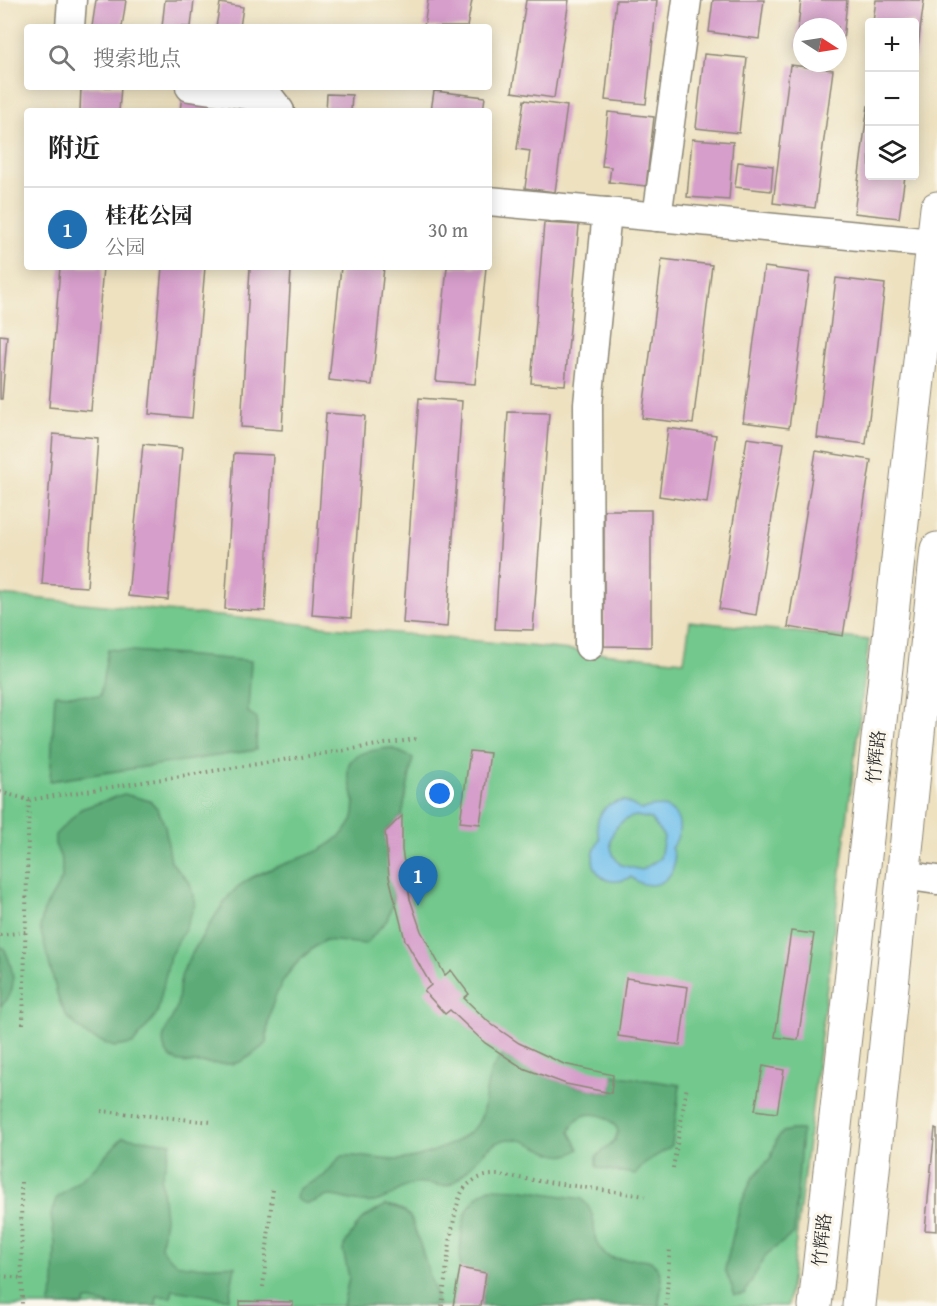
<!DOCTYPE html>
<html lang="zh">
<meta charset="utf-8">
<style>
:root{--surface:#fff;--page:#f6f6f6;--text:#222;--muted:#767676;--line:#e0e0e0;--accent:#1f6fb2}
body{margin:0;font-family:"Gentium Book Plus","Noto Serif SC",serif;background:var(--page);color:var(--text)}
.controls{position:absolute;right:18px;top:18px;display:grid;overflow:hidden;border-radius:6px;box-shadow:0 3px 15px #0003}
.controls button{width:54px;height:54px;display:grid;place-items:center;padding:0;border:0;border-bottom:2px solid var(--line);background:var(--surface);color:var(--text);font:30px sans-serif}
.compass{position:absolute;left:793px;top:18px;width:54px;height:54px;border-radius:50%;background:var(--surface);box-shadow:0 3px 15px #0003;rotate:102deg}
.you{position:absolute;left:440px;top:794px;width:21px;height:21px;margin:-15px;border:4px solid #fff;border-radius:50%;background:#1a73e8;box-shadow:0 0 0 9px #1a73e833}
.badge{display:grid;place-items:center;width:39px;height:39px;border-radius:50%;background:var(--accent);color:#fff;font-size:20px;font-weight:700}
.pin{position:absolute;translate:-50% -50px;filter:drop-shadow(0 2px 3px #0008)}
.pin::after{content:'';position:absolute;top:32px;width:21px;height:18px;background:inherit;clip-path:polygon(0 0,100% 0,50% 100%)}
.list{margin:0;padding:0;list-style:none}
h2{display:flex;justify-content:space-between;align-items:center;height:78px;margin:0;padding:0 24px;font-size:26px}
h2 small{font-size:20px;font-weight:400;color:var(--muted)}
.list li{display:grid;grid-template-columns:39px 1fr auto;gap:18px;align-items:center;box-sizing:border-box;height:84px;padding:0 24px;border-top:2px solid var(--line)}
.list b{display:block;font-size:22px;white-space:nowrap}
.list p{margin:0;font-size:20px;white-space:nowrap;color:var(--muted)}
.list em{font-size:20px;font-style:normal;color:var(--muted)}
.icon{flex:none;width:33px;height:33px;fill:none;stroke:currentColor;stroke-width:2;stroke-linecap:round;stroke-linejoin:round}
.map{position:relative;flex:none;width:937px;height:1306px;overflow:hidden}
.search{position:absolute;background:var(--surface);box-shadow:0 3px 15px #0003;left:24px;top:24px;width:468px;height:66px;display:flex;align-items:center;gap:15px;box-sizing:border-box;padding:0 21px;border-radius:6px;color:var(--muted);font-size:22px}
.panel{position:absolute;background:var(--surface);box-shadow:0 3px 15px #0003;left:24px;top:108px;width:468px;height:162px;border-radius:6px}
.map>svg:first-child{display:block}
</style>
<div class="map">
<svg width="937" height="1306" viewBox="0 0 937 1306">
<rect width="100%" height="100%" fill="#fbf7ec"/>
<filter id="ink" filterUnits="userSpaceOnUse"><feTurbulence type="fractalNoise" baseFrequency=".0167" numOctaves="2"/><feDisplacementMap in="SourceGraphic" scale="12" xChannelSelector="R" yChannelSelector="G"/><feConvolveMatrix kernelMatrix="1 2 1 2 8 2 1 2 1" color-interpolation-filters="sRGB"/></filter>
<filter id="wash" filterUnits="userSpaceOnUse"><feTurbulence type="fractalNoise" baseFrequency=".008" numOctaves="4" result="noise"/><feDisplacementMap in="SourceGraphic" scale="24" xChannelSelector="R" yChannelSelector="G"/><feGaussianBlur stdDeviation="1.35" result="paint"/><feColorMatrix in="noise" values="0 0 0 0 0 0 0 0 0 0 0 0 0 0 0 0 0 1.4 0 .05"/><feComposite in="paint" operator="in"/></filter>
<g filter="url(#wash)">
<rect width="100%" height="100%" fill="#ede1c0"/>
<polygon fill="#72c88d" stroke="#4e7a5c" stroke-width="1.5" points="0,595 684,661 690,621 869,640 788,1306 0,1306"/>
<g fill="#5dac78" stroke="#446c52" stroke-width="1.5">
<polygon points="108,649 251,661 248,712 257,718 256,750 50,781 55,694 100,696"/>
<path d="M391,748L413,758L402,816L385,832L394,898L387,920L366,944L325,940C288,963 266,999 267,1043C237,1067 239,1065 202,1063C187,1063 169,1065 164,1047C160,1034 172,1021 176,1009C180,998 178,985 182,974C187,958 219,910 229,896C259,860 315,866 346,830C377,793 307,755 391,748Z"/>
<polygon points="124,794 150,801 157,808 165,826 171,862 190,883 195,904 184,931 170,956 157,1014 133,1044 114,1047 88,1036 67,1017 59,1001 40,928 44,910 62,879 62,861 55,844 55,835 81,809"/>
<path d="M0,947L4,948C13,966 20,993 0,1006Z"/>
<path d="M504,1055C537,1077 572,1087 611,1093L613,1075L680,1085L672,1145C660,1157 644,1158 636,1174C624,1172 604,1171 596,1166V1157L615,1140L618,1131C609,1110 576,1107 570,1132L579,1149C556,1170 531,1132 503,1140C481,1147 470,1173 451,1184C441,1189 430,1182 420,1183C403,1184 390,1199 374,1202C357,1205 340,1195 329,1196C314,1199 309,1210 296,1198L299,1189L324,1176L341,1156C359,1154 378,1160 396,1160C420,1159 476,1140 482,1114C488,1092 484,1071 504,1055Z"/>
<polygon points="792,1130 802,1130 794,1233 766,1255 744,1294 735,1295 725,1269 740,1206 752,1179 771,1157 777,1139 783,1132"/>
<path d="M123,1137L171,1143L161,1179L165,1218L161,1247C177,1277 207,1263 235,1266L229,1299L173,1290L171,1297L157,1296L156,1306H108V1304L86,1300L84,1306H49L54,1287L55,1243L51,1215L56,1199L91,1171Z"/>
<path d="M490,1188L518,1189L582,1199C602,1219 588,1234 601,1250C617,1272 655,1242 661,1278C663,1287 659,1297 659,1306H481L486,1273L460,1268C461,1238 458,1204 490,1188Z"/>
<path d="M386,1205C396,1207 404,1209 410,1217C414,1223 438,1300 438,1306H343L349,1277L343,1250L346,1242L362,1219Z"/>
</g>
<path fill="#71c0ec" stroke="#4e768c" stroke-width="1.5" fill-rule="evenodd" d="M625,801L641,810C670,796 692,823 671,848C684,876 653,897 631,877C602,892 582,864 600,839C592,819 603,801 625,801ZM636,816L651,819L664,837L660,858L642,870L621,865C602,847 611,821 636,816Z"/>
<g id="blocks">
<g fill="#d69ecb">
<polygon points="96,0 126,0 122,27 92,27"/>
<polygon points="165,0 194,0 191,27 162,27"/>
<polygon points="428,0 472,0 467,27 424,27"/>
<polygon points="526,0 569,0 554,98 512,92"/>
<polygon points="616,0 657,0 646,104 605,100"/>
<polygon points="713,0 764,0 759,39 709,32"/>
<polygon points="801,0 847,0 842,52 838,51 838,27 802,27 802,48 796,47"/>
<polygon points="876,0 924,0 916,62 914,22 873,22"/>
<polygon points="220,3 243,7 240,27 216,27"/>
<polygon points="704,54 747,58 739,133 696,128"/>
<polygon points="790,65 833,70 815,208 773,203"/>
<polygon points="81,87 121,87 119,111 80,111"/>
<polygon points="183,87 228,87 226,111 180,111"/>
<polygon points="434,91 485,97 483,111 431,111"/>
<polygon points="327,94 352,95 351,111 326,111"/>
<polygon points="524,100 567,106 555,192 525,188 530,151 517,149"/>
<polygon points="868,105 870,176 905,176 899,218 854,213"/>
<polygon points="608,112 654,117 646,186 609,182 611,167 602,166"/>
<polygon points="692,139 733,142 729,200 687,197"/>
<polygon points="738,162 773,166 771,191 735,187"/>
<polygon points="544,223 579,225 565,385 531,383"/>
<polygon points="662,259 712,265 693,424 642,418"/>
<polygon points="60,267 103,267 91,411 49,407"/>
<polygon points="162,267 205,267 192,418 149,414"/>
<polygon points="341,267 384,267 372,385 329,380"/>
<polygon points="447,267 486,267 475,384 436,381"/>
<polygon points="764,267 810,273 789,428 743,422"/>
<polygon points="250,268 291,270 282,430 241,427"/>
<polygon points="836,278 885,284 866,444 817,438"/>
<polygon points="0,335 7,336 2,399 0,399"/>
<polygon points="419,398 462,401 447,627 403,623"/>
<polygon points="508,412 549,413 533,630 495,629"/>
<polygon points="326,413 365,416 351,618 312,615"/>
<polygon points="668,428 716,435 707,503 659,496"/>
<polygon points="53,434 98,438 87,587 42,584"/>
<polygon points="747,438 784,443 756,615 719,609"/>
<polygon points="143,444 182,448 168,600 128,596"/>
<polygon points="816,451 871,460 843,636 788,627"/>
<polygon points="234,453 273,455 265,611 225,609"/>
<polygon points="604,510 651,510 651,647 604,646"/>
<polygon points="470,751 490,753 480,824 460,822"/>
<polygon points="402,816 402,850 410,899 421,931 445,975 451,970 469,994 464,998 467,1001 491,1024 519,1043 564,1064 613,1075 611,1093 566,1084 523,1068 485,1043 450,1010 445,1014 424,991 431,985 405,940 389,877 385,832"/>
<polygon points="791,931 814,934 798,1040 775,1037"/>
<polygon points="626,978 688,987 680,1045 618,1036"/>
<polygon points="763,1066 784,1070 777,1113 755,1110"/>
<polygon points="935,1128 937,1129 937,1231 925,1230"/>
<polygon points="460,1268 486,1273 481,1306 453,1306"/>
<polygon points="240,1301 293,1302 293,1306 240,1306"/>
</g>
</g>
</g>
<g filter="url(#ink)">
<use href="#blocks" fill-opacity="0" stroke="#8c8676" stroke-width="1.5"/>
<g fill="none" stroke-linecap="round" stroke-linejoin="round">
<defs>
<g id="minor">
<polyline points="70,27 72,0"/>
<polyline points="190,87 270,98 280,111"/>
<polyline points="489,201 933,243"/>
<polyline points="657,217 687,0"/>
<polyline points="589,646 588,404 607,212"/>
<polyline points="903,875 937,880"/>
</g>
<g id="major">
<polyline points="815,1306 937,208"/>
<polyline points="859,1306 937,549"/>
</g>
</defs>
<use href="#minor" stroke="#8c8676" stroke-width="31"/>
<use href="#major" stroke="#8c8676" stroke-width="35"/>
<g stroke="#8c8676" stroke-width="4" stroke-dasharray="1.5 4.5" stroke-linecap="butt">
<polyline points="0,792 29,800 416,739"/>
<polyline points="0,935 26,932"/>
<polyline points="23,1024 29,800"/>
<polyline points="101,1111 212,1122"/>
<polyline points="673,1168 687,1086"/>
<polyline points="21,1182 22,1306"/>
<polyline points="0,1276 22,1278"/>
<polyline points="263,1287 273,1187"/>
<path d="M442,1306C445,1282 452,1210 462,1192C469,1180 484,1174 498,1175L645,1196"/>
<polyline points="666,1306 670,1247"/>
</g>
<use href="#minor" stroke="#fff" stroke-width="28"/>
<use href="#major" stroke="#fff" stroke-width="33"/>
</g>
</g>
<g text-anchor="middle" stroke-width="6" stroke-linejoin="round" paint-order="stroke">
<g font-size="18" fill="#2b2b2b" stroke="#fbf7ec">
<text transform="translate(876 757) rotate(-84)" y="6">竹辉路</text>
<text transform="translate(822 1240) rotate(-84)" y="6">竹辉路</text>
</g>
</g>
</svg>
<div class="controls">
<button>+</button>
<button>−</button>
<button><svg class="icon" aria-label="layers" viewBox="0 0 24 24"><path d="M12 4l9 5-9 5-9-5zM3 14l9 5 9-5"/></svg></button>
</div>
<svg class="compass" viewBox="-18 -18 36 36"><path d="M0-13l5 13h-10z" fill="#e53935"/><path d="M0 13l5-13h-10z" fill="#767676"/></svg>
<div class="you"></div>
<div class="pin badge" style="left:418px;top:906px">1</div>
<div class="search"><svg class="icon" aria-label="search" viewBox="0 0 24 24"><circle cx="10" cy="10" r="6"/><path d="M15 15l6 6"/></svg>搜索地点</div>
<section class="panel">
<h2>附近<small></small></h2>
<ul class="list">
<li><span class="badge">1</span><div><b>桂花公园</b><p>公园</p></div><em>30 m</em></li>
</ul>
</section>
</div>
